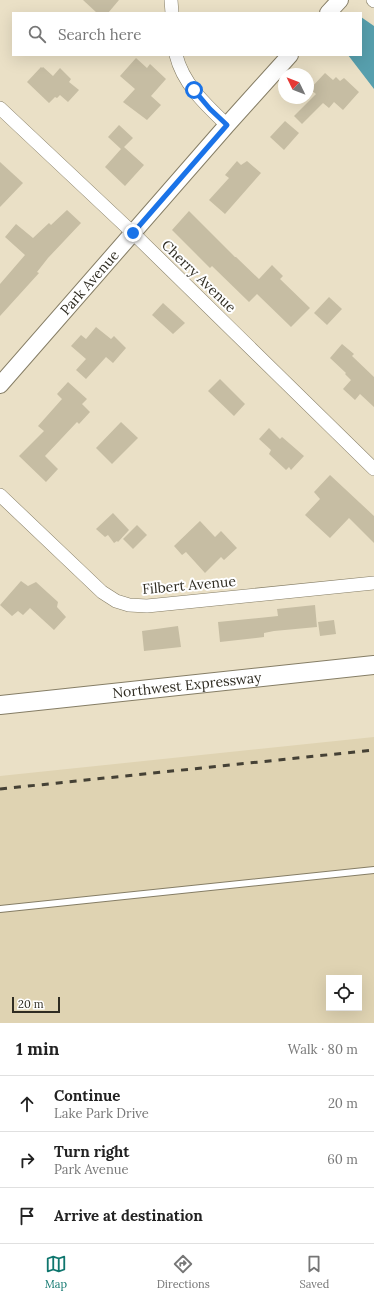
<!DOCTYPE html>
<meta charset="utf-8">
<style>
:root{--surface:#fff;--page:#f2f2f2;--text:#222;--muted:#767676;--line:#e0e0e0;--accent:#0f766e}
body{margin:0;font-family:Lora,serif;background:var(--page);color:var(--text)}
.controls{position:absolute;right:12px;bottom:12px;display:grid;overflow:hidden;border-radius:0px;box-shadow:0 4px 16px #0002}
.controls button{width:36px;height:36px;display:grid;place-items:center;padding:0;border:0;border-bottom:1px solid var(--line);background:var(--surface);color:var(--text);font:20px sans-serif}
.compass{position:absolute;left:278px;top:68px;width:36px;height:36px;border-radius:50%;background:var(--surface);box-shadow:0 4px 16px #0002;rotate:313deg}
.scale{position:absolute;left:12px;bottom:10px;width:48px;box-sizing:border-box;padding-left:4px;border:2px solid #2f2c22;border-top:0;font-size:11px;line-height:14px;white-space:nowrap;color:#2f2c22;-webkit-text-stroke:3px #fff;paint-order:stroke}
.stop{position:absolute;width:12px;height:12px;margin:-9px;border:3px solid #1a73e8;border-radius:50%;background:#fff}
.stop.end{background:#1a73e8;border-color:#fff;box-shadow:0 1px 4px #0008}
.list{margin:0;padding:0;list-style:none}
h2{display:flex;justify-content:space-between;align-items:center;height:52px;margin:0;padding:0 16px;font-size:17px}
h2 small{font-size:13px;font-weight:400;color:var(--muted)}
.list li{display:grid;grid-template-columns:26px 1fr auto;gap:12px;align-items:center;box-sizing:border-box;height:56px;padding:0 16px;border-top:1px solid var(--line)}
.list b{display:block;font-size:15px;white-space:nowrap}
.list p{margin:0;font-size:13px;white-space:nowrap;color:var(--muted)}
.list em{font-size:13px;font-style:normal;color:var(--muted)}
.icon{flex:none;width:22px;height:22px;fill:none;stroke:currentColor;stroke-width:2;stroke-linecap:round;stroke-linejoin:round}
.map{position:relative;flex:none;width:374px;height:1023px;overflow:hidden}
.search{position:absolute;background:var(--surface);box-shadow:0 4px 16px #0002;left:12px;right:12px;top:12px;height:44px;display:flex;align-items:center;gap:10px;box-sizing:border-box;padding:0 14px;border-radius:0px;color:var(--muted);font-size:15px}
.sheet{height:220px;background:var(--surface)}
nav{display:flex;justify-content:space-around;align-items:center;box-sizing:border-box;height:56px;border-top:1px solid var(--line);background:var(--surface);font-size:11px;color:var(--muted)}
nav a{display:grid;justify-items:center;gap:2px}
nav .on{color:var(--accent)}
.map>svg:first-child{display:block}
</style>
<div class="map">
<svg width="374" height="1023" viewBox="0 0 374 1023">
<rect width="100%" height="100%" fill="#eae0c6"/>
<path fill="#dfd3b2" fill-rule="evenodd" d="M374,737V1023H0V776ZM329,978H359V1008H329Z"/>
<polygon fill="#579fad" points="361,17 374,26 374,89 348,55 361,55"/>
<g fill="#c6bda3">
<polygon points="83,0 119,0 108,13 97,13"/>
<polygon points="136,58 147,68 150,64 166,79 151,96 161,105 147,120 123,102 135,89 120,76"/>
<polygon points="41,67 42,68 43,67 53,76 60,68 71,79 69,82 79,90 68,102 60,95 57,98 55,97 49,103 27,82"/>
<polygon points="325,73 333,80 336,77 340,81 344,78 359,92 343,110 334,102 329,108 323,103 302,124 294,116 316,94 310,89"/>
<polygon points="285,121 299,133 284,150 270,137"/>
<polygon points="119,125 133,138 124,147 144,165 125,186 105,167 121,149 108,137"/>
<polygon points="237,161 241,165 247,161 261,173 225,214 209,200 229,178 225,175"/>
<polygon points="0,162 23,183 0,207"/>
<polygon points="67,210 81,223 48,258 37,272 39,273 0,316 0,284 25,255 5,237 16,224 33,238 49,223 51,225"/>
<polygon points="189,211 235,257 236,257 259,279 272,265 283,276 280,279 310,308 291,327 257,294 249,302 212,266 210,268 172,230"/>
<polygon points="329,297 342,309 327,325 314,313"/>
<polygon points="163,303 185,323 173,334 152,315"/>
<polygon points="96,327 111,339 114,336 126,348 113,363 106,357 86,379 76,370 86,359 71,346 81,335 86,339"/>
<polygon points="342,344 354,354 352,356 374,377 374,407 360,394 355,400 343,389 351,380 345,374 346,373 330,358"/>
<polygon points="220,379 245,404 234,416 208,391"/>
<polygon points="68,382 87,399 82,404 90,412 79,424 77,422 45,456 58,469 46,482 19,456 44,431 38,426 62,399 57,394"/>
<polygon points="121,422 138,438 112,464 96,448"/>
<polygon points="269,428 280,439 282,437 304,456 291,470 289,467 286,470 269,454 271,450 259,439"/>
<polygon points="330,475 374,516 374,543 349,518 330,538 305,515 320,499 314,492"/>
<polygon points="113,513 129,530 118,542 117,541 114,543 108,535 105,537 96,529"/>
<polygon points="200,521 215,537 221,531 237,548 224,560 221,557 205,573 186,552 182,555 174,546"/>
<polygon points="137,525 147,535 133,549 123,539"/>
<polygon points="21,581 28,586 36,582 58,602 57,607 66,617 54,630 30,608 23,615 18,611 12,616 0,605"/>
<polygon points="315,605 317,627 274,631 264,633 264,637 220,642 218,622 278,616 277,609"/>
<polygon points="334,620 336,634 320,636 318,622"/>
<polygon points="178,626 181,647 144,651 142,631"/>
</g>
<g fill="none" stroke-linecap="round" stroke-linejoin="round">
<defs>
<polyline id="service" points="0,909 374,870"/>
<g id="minor">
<polyline points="171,0 172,13"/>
<polyline points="373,0 374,1"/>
<path d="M176,55C183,84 206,105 227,125"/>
<polyline points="0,108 133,233 374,469"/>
<polyline points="0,495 102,592 116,601 129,605 147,606 374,583"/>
</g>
<g id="tertiary">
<polyline points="328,13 340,0"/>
<path id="s1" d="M0,385L227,125L290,55"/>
</g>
<g id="secondary">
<path id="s2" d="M0,705L374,665"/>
</g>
</defs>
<use href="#service" stroke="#857d65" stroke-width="8"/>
<use href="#minor" stroke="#857d65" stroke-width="14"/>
<use href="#tertiary" stroke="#857d65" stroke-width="18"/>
<use href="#secondary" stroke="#857d65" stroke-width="20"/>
<use href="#service" stroke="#fff" stroke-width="6"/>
<use href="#minor" stroke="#fff" stroke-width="13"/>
<use href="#tertiary" stroke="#fff" stroke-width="16"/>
<use href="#secondary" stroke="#fff" stroke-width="18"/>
<polyline stroke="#454135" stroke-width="3" stroke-dasharray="7 7" stroke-linecap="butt" points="0,789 374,750"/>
</g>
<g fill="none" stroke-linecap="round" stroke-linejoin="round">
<polyline stroke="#1a73e8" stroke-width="5" points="133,233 227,125 210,109 194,90"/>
</g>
<g text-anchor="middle" stroke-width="4" stroke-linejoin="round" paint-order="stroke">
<g font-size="14" fill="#2f2c22" stroke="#fff">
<text transform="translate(199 276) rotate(44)" y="5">Cherry Avenue</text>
<text dy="5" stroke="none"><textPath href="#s1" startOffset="136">Park Avenue</textPath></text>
<text transform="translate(189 585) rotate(-5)" y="5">Filbert Avenue</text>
<text dy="5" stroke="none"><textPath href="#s2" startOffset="188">Northwest Expressway</textPath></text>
</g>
</g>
</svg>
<div class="controls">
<button><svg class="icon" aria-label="locate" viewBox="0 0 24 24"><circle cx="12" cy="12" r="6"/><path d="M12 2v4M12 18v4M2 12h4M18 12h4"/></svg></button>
</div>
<svg class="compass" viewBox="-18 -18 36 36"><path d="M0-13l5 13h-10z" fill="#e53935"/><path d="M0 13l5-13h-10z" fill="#767676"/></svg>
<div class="scale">20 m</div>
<div class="stop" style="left:194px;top:90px"></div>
<div class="stop end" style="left:133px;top:233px"></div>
<div class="search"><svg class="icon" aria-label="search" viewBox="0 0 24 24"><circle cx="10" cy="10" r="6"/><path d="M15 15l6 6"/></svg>Search here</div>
</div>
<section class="sheet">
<h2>1 min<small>Walk · 80 m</small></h2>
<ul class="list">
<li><svg class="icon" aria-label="ahead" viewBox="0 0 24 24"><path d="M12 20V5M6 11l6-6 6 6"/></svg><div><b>Continue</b><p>Lake Park Drive</p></div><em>20 m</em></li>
<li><svg class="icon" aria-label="right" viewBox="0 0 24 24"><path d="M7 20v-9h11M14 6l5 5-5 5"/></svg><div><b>Turn right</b><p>Park Avenue</p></div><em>60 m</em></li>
<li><svg class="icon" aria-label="arrive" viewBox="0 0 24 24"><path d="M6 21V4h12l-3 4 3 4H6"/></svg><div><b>Arrive at destination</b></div></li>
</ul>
</section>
<nav>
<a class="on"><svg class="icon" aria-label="map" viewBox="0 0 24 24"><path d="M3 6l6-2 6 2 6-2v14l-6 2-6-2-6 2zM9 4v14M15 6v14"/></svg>Map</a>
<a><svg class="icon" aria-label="directions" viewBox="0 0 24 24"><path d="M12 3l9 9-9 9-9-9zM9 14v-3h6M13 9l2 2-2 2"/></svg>Directions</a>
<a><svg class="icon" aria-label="saved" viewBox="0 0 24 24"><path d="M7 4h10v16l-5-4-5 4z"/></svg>Saved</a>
</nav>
